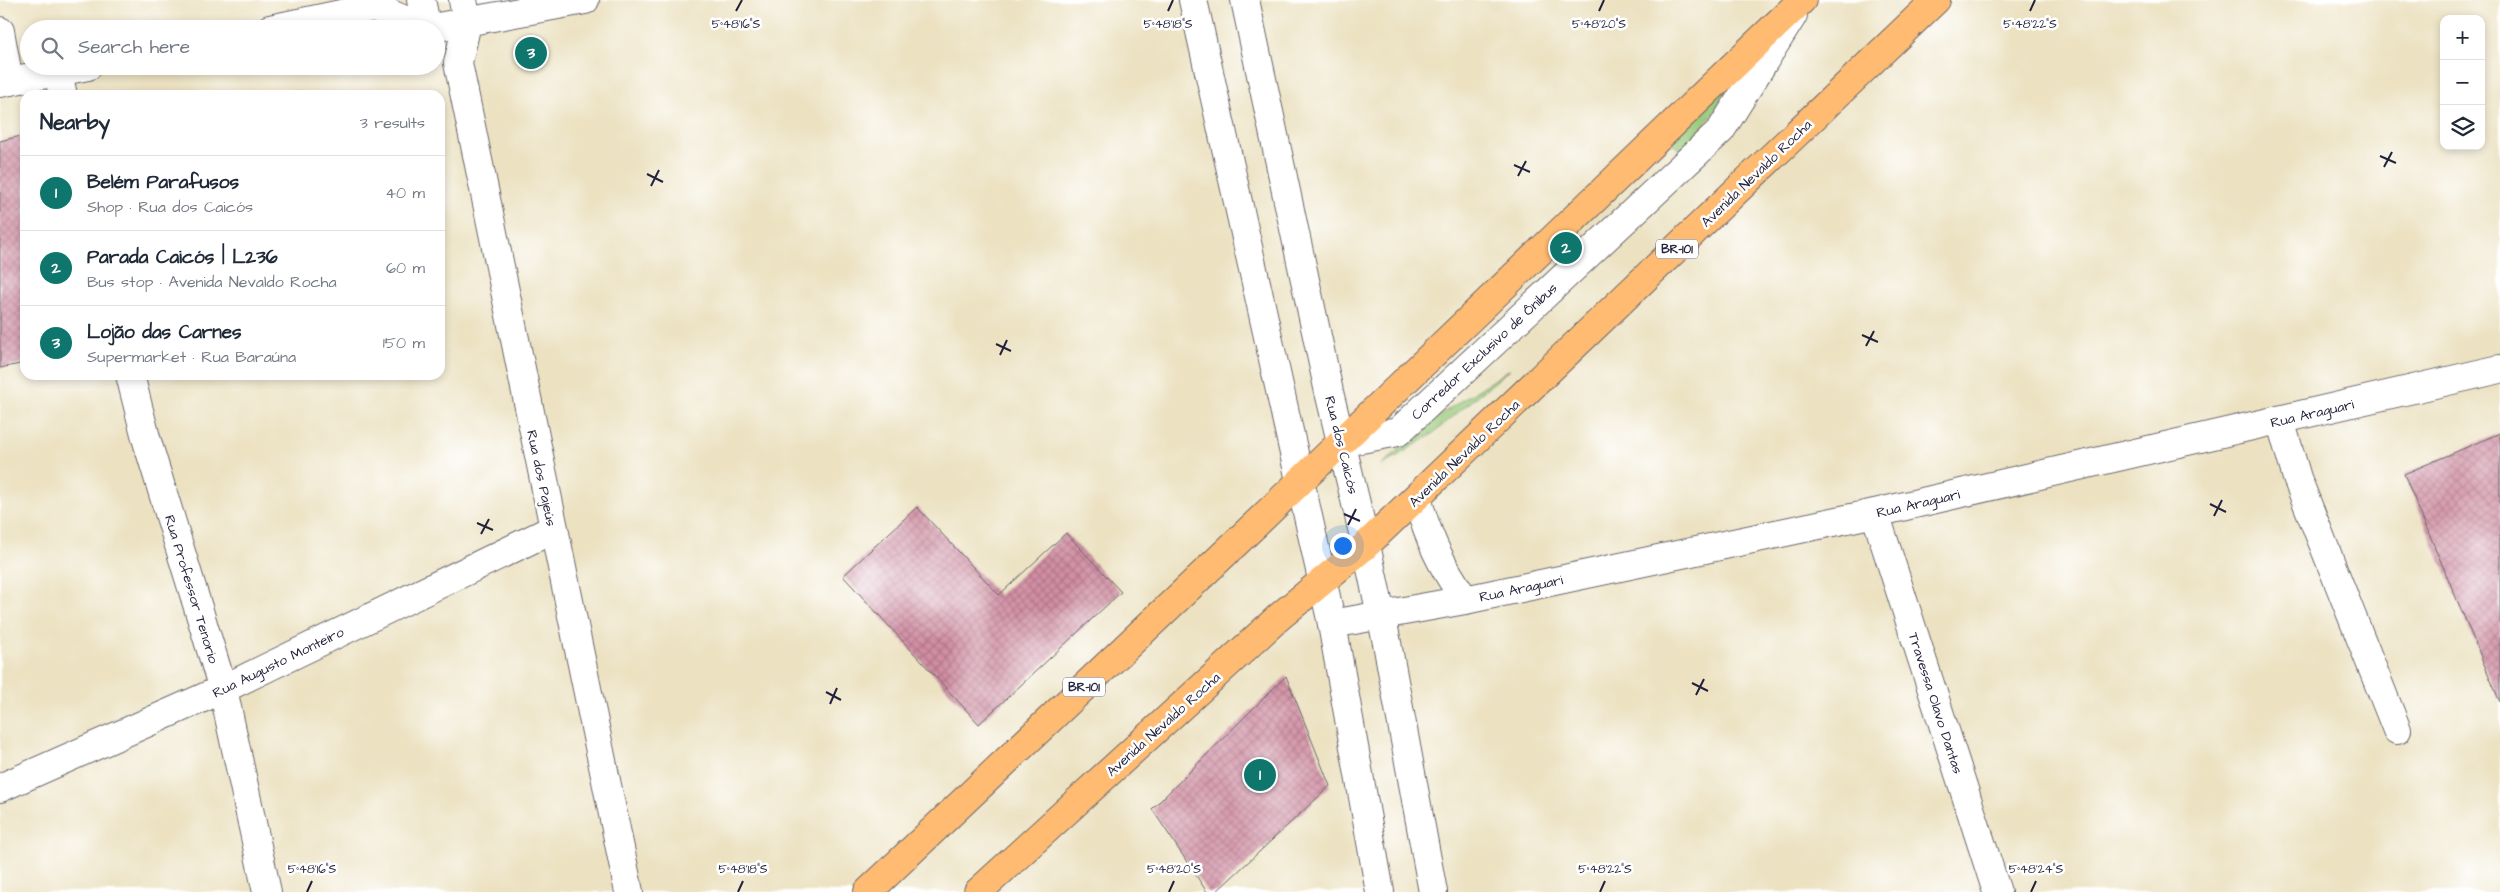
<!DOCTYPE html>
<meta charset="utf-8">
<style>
:root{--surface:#fff;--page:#f2f2f3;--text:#1f2937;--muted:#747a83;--line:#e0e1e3;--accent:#0f766e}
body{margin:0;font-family:"Architects Daughter",sans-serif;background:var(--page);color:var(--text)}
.controls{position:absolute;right:15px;top:15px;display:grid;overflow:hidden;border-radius:10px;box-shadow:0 2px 8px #0003}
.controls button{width:45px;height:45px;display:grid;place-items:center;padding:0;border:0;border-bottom:1px solid var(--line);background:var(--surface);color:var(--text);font:25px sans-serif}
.you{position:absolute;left:1342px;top:545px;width:18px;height:18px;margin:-12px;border:4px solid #fff;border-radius:50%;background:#1a73e8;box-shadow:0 0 0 8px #1a73e833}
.badge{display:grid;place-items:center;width:32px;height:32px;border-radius:50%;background:var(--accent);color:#fff;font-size:16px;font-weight:700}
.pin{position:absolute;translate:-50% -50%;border:2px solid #fff;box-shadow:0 1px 5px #0006}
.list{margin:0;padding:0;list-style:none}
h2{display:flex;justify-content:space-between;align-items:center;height:65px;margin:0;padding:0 20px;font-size:21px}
h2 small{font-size:16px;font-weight:400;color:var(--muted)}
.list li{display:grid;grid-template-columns:32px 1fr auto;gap:15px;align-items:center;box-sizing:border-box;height:75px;padding:0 20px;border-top:1px solid var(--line)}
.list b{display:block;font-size:19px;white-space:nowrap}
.list p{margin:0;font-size:16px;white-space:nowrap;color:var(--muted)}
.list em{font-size:16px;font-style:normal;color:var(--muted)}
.icon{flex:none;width:28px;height:28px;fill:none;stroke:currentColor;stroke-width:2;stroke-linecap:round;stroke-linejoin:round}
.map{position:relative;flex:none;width:2500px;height:892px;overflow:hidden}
.search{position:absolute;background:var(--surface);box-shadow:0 2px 8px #0003;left:20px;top:20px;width:425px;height:55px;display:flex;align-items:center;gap:12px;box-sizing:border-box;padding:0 18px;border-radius:28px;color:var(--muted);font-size:19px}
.panel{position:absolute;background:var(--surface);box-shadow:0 2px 8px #0003;left:20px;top:90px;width:425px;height:290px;border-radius:15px}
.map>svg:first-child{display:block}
</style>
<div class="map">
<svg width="2500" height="892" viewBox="0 0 2500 892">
<defs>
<pattern id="building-cross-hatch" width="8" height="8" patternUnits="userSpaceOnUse" patternTransform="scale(1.25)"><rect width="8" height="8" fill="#d28ea3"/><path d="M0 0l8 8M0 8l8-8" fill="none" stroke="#aa7486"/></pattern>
</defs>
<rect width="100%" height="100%" fill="#fff"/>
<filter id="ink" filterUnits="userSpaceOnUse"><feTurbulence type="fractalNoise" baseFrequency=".02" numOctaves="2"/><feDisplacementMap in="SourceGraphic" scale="10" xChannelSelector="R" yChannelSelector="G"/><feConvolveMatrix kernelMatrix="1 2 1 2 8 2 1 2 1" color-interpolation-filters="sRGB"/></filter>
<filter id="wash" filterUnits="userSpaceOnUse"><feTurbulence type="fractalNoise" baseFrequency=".0096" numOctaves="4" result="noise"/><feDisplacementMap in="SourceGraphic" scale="20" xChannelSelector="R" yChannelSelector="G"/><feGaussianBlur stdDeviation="1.12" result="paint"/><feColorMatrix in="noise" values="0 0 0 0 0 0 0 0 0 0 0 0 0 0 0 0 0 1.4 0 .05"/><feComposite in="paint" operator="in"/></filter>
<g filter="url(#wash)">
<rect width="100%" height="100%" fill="#ece2c2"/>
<g fill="#97c776" stroke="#5c7458">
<polygon points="1761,54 1682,153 1669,140"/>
<polygon points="1510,369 1431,435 1381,466 1429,422"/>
</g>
<g id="blocks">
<g fill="url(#building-cross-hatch)">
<polygon points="25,135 25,363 0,368 0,141"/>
<polygon points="2500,433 2500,702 2404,474"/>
<polygon points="917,507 999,595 1066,533 1121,592 979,724 843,576"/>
<polygon points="1286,676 1330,786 1216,892 1207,892 1152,809"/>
</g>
</g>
</g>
<g filter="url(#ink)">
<use href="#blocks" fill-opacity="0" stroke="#69656a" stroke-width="1"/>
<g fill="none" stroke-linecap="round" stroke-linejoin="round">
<defs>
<g id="minor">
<polyline points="421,0 427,29"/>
<polyline points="463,0 467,23 458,63 629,892"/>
<polyline points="1193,0 1332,624 1380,892"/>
<polyline points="1245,0 1329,392 1366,545 1387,643 1433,892"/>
<polyline points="374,7 426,29"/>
<polyline points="270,29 374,7 382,0"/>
<polyline points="427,29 585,0"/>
<polyline points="0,31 9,81"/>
<polyline points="58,73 63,95"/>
<polyline points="0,83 88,66"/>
<polyline points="130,375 146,438 223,689 267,892"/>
<polyline points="2280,420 2297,478 2397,730"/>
<polyline points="1340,443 1398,432 1721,130 1793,15"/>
<path d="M1417,498C1429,540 1440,563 1465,600"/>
<polyline points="1875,513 1997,892"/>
<polyline points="1332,624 1465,600 1875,513 2500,369"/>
<polyline points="0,788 223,689 553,529"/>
</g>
<g id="highway">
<polyline points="868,892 1259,521 1802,0"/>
<polyline points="978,892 1279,617 1366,545 1936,0"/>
</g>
</defs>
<use href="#minor" stroke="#69656a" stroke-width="30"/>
<use href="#highway" stroke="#69656a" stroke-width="30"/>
<use href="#minor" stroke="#fff" stroke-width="28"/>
<use href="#highway" stroke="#febb71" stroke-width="28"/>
</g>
</g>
<path fill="none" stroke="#22223b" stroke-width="2" d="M736,11L742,0M1168,11L1173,0M1599,11L1604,0M2030,11L2035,0M2380,156L2396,163M1514,165L1530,172M2384,167L2392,152M647,174L663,182M1518,176L1526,161M651,186L659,170M1862,335L1878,342M996,344L1011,351M1866,346L1874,331M1000,355L1007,340M2210,504L2226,512M1344,514L1360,521M2214,516L2222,500M477,523L493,530M1348,525L1356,509M481,534L489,519M1692,683L1708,691M826,692L841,700M1696,695L1704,679M830,704L837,688M307,892L312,881M738,892L743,881M1169,892L1174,881M1600,892L1605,881M2031,892L2036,881"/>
<g text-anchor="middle" stroke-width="5" stroke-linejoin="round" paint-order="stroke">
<g fill="#fff" stroke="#646476" stroke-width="1">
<rect x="1656" y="239.5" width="42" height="19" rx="4"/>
<rect x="1063" y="677.5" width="42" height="19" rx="4"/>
</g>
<g font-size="12" font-weight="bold" fill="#22223b">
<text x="1677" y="253">BR-101</text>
<text x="1084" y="691">BR-101</text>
</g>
<g font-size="14" fill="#22223b" stroke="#fff">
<text transform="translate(1756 173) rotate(-44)" y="5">Avenida Nevaldo Rocha</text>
<text transform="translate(1484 351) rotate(-43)" y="5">Corredor Exclusivo de Ônibus</text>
<text transform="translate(2312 413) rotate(-13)" y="5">Rua Araguari</text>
<text transform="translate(1342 445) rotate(76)" y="5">Rua dos Caicós</text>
<text transform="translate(1464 453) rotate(-44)" y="5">Avenida Nevaldo Rocha</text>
<text transform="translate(542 478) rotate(78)" y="5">Rua dos Pajeús</text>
<text transform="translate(1918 503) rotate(-13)" y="5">Rua Araguari</text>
<text transform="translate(1521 588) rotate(-12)" y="5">Rua Araguari</text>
<text transform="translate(192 589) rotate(73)" y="5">Rua Professor Tenorio</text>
<text transform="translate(278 662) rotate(-26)" y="5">Rua Augusto Monteiro</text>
<text transform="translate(1936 703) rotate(72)" y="5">Travessa Olavo Dantas</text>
<text transform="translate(1163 724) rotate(-42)" y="5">Avenida Nevaldo Rocha</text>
</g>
</g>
<g font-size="12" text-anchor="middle" fill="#22223b" stroke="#fff" stroke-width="5" stroke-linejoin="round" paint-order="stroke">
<text x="736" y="28">5°48'16"S</text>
<text x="2030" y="28">5°48'22"S</text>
<text x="1168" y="28">5°48'18"S</text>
<text x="1599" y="28">5°48'20"S</text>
<text x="312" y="873">5°48'16"S</text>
<text x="743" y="873">5°48'18"S</text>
<text x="1174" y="873">5°48'20"S</text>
<text x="1605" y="873">5°48'22"S</text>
<text x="2036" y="873">5°48'24"S</text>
</g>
</svg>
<div class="controls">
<button>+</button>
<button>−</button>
<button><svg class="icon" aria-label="layers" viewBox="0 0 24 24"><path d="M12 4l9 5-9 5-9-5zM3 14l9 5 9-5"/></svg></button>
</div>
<div class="you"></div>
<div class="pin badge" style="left:1260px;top:775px">1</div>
<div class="pin badge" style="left:1566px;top:248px">2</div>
<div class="pin badge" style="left:531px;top:53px">3</div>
<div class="search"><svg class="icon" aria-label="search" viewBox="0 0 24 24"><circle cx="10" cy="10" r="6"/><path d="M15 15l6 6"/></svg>Search here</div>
<section class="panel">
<h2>Nearby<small>3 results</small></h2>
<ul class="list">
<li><span class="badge">1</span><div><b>Belém Parafusos</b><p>Shop · Rua dos Caicós</p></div><em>40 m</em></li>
<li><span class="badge">2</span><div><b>Parada Caicós | L236</b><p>Bus stop · Avenida Nevaldo Rocha</p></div><em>60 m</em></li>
<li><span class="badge">3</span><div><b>Lojão das Carnes</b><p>Supermarket · Rua Baraúna</p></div><em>150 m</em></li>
</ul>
</section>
</div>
